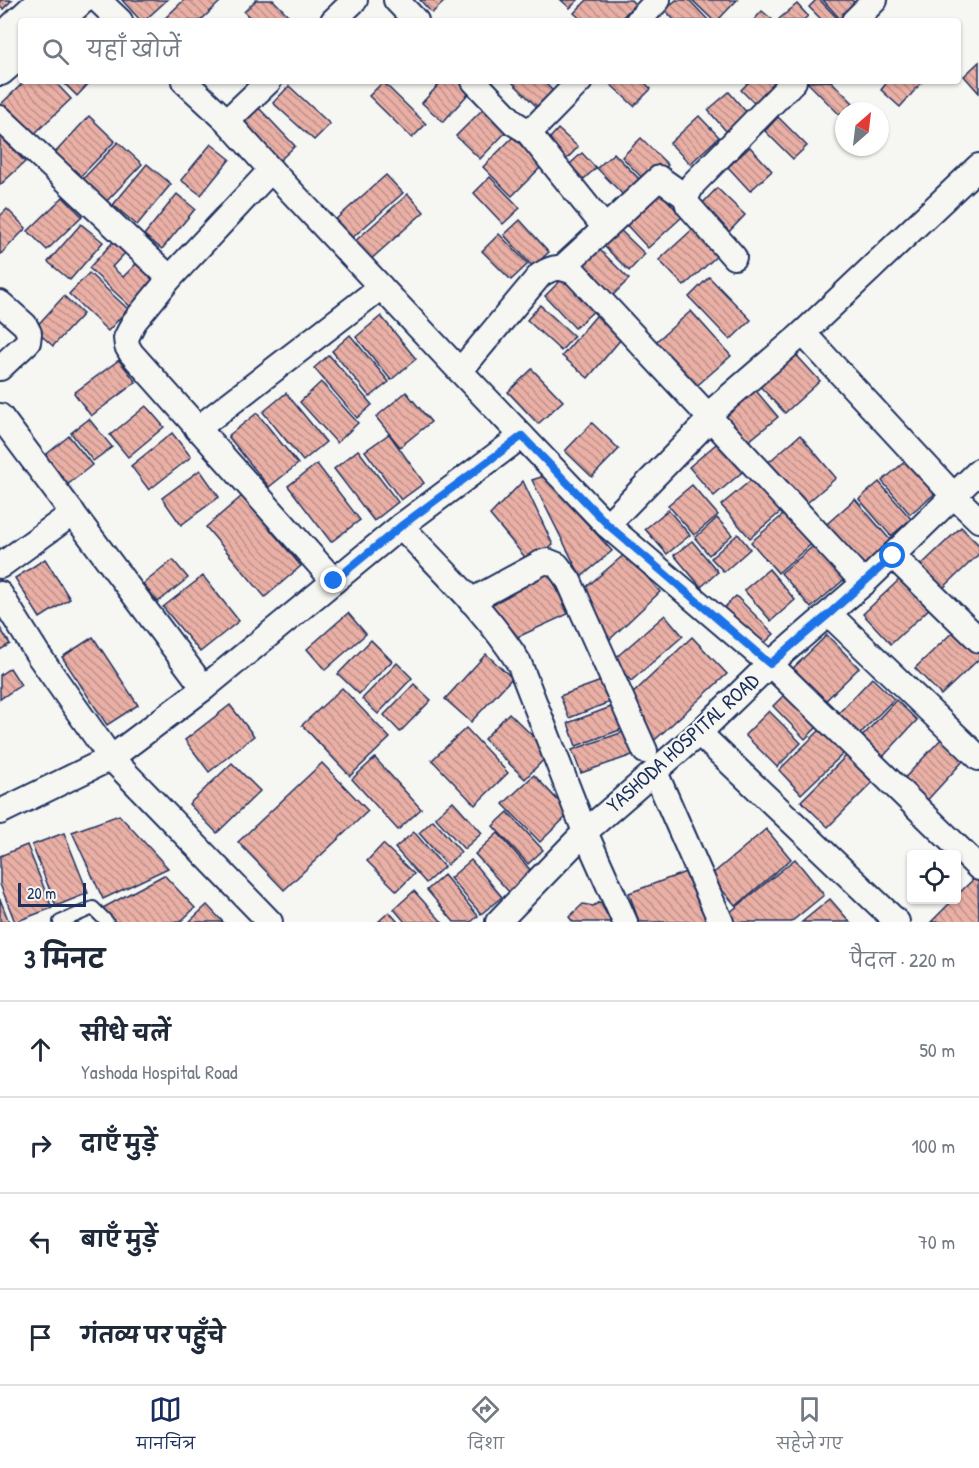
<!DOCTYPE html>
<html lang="hi">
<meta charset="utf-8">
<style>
:root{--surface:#fff;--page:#f6f6f7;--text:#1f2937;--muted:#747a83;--line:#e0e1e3;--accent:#1b2f5e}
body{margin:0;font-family:"Patrick Hand","Playpen Sans Deva",sans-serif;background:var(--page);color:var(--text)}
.controls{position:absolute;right:18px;bottom:18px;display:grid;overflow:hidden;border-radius:6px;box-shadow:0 2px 4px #0004}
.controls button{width:54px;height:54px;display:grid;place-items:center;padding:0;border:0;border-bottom:2px solid var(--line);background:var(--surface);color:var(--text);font:30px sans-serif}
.compass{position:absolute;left:835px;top:102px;width:54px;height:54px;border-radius:50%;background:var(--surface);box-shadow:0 2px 4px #0004;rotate:28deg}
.scale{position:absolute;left:18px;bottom:15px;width:68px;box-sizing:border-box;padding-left:6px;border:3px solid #1b2f5e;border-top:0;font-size:16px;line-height:21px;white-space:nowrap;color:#1b2f5e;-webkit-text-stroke:4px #f6f6f2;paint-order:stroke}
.stop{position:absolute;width:18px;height:18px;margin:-14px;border:4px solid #1a73e8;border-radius:50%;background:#fff}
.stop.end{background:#1a73e8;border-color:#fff;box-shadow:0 2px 6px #0008}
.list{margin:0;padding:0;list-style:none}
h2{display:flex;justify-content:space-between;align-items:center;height:78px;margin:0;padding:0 24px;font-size:26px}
h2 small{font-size:20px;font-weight:400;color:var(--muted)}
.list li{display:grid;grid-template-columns:39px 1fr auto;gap:18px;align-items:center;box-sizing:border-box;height:96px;padding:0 24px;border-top:2px solid var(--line)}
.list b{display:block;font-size:22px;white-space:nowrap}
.list p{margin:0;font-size:20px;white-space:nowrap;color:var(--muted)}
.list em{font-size:20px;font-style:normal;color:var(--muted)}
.icon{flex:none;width:33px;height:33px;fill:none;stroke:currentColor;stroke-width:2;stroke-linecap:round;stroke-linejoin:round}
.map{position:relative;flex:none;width:979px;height:922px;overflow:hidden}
.search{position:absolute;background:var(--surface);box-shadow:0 2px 4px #0004;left:18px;right:18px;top:18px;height:66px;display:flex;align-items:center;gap:15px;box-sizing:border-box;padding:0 21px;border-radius:6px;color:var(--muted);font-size:22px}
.sheet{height:462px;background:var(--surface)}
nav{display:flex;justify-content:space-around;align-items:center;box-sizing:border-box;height:84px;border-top:2px solid var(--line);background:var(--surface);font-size:16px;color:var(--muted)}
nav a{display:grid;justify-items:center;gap:3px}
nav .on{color:var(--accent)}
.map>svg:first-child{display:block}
</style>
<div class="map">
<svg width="979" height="922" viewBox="0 0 979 922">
<defs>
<pattern id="building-back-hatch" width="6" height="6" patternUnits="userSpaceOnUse" patternTransform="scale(1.5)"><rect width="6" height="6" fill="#eab0a6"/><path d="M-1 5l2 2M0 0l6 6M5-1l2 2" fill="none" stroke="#bd908a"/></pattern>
</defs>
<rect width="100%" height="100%" fill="#f6f6f2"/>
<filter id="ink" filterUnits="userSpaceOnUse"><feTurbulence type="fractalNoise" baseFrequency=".0167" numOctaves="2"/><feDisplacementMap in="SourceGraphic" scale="12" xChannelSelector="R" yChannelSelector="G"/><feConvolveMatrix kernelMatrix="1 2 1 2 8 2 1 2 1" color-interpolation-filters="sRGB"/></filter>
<g filter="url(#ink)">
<g fill="url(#building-back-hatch)" stroke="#1b2f5e" stroke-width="1.5">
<polygon points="0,0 12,0 3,9 0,5"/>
<polygon points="122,0 167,0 144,21 141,21"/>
<polygon points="184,0 220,0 221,1 200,21 162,21"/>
<polygon points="256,0 273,0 294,21 253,21 244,12"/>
<polygon points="420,0 446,0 432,13"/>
<polygon points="561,0 578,0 570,8"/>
<polygon points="587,0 631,0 635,4 619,21 583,21 574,13"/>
<polygon points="676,0 689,0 709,21 675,21 665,10"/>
<polygon points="692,0 737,0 717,21 714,21"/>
<polygon points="816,0 820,0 840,21 823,21 809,7"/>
<polygon points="823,0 852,0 859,8 842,21"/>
<polygon points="797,4 808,16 802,21 781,21 779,19"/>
<polygon points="762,11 774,21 753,21"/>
<polygon points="979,62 979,93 964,76"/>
<polygon points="25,81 54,81 71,99 31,137 0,105"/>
<polygon points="62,81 91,81 77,96"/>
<polygon points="442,81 473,81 477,84 443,122 422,103"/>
<polygon points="511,81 543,81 553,91 537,107"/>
<polygon points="607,81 643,81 651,89 634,106"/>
<polygon points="750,81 788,81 760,109 741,90"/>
<polygon points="831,81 853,103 840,115 807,82"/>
<polygon points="888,81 923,81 900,107 881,90"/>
<polygon points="383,82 426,124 412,138 369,96"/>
<polygon points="289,86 330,124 314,140 273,103"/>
<polygon points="729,92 747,113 726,131 708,110"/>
<polygon points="258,107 295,146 277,163 240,125"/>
<polygon points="485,107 508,130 480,159 456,136"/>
<polygon points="89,116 115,141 77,180 52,156"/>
<polygon points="699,116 719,137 690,164 670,143"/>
<polygon points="778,117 807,146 793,159 765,131"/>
<polygon points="558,129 578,147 562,164 543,146"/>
<polygon points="0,136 25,162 0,185"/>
<polygon points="513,137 542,166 512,196 483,167"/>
<polygon points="641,138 668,165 648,184 622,157"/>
<polygon points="118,142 142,164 105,203 81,181"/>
<polygon points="211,144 230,159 201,195 181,180"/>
<polygon points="750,147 772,171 750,191 728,167"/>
<polygon points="582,153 596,168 575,187 561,172"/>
<polygon points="614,153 646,186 630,202 597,168"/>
<polygon points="147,164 171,184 137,225 113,205"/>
<polygon points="386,175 403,193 352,238 335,220"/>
<polygon points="490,177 520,208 503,224 474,193"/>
<polygon points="656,187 682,217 648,248 621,219"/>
<polygon points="717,188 745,215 724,237 696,210"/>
<polygon points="177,194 195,209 162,249 144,235"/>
<polygon points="408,194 424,212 369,261 353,243"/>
<polygon points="63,197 82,216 47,250 28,231"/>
<polygon points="7,209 26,228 0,255 0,216"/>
<polygon points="520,220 549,252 533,267 504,235"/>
<polygon points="81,224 103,242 70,280 48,262"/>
<polygon points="616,226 645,254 629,271 600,242"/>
<polygon points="695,227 719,254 684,286 659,260"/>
<polygon points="499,234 528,264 511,280 482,251"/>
<polygon points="113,242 125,253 112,267 123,277 138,262 160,282 134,310 89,268"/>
<polygon points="597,247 629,279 609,299 577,267"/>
<polygon points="89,273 128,309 108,331 69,294"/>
<polygon points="565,276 596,309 575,328 545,296"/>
<polygon points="709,277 751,320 730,340 689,297"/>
<polygon points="64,296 83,314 53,346 34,329"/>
<polygon points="540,305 574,336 561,351 527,320"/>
<polygon points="601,310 627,332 588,378 562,356"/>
<polygon points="691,311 731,356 692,390 652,345"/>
<polygon points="381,316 416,359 391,380 356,337"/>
<polygon points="350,335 389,382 370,397 332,351"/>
<polygon points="790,348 820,381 785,413 755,381"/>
<polygon points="329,355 372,405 357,418 314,368"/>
<polygon points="119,360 136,382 91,416 74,393"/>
<polygon points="532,369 563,401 538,424 508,392"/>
<polygon points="321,382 358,423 337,443 300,402"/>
<polygon points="752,386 778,417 743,446 717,415"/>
<polygon points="406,392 431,422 400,447 376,417"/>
<polygon points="286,393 326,442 303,461 263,412"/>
<polygon points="146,406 164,427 128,457 110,435"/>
<polygon points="257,413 298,464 269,487 228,436"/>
<polygon points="89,419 112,447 93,461 71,433"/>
<polygon points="592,423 619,449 592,477 565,451"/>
<polygon points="172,433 191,457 149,490 131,466"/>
<polygon points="389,434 424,483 401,500 365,451"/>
<polygon points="800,435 836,478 800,509 764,466"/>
<polygon points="69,436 92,465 66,486 43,457"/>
<polygon points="722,439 747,468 714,496 689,467"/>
<polygon points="358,450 398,502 374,521 334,469"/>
<polygon points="908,459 937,492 910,514 882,481"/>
<polygon points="317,464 360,520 331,542 288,486"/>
<polygon points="200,470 219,497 181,525 162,498"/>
<polygon points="544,476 612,551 581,577 532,480"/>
<polygon points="756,476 784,509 750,538 721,505"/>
<polygon points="523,481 553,545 529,562 490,515"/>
<polygon points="879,482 911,519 891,536 859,499"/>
<polygon points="692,485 718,515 694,535 668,505"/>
<polygon points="242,496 301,566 265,597 206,527"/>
<polygon points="855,499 891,541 856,572 820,530"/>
<polygon points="668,510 690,535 667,554 645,529"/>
<polygon points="789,510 815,541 778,573 751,542"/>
<polygon points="717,518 732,535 709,555 695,538"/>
<polygon points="961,527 979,545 979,554 940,591 918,568"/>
<polygon points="738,534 750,549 724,572 711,558"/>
<polygon points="692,541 718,572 701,587 674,555"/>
<polygon points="817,543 847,577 811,608 781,573"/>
<polygon points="626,553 660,592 607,642 583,590"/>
<polygon points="45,559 70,599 40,618 15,578"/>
<polygon points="173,560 188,578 158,602 143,584"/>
<polygon points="546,565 568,614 509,641 483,601"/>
<polygon points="769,569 795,600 771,621 744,590"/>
<polygon points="203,576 239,621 200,652 163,607"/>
<polygon points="902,577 930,608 891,644 863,614"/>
<polygon points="736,596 774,634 757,650 719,613"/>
<polygon points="348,613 366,634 325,670 307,649"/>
<polygon points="665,615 683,636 631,681 613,660"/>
<polygon points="958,627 979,649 979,659 941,695 915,668"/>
<polygon points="0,628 10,644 0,650"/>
<polygon points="827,635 859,668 817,709 785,676"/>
<polygon points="93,637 138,705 107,725 62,657"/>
<polygon points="692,637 727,674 646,748 626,700"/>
<polygon points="371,640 392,661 359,694 338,674"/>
<polygon points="486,654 512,678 471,722 445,699"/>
<polygon points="397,663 412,678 378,714 362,699"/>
<polygon points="10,668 21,685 0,699 0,675"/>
<polygon points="612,677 620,698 569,718 560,696"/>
<polygon points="872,678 894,699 854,740 833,719"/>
<polygon points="414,684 431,700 400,732 384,715"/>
<polygon points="342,688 390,738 350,776 302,725"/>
<polygon points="789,690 821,723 805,739 773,706"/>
<polygon points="896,700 917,720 880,760 859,740"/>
<polygon points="619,704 628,727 576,746 568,723"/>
<polygon points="230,705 254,736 209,772 185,740"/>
<polygon points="769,711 801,743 777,767 745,735"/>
<polygon points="509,713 550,753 525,779 484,739"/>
<polygon points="466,728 508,773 475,805 432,760"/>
<polygon points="822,728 845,752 801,794 779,770"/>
<polygon points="632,729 641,752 581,773 572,750"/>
<polygon points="941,739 964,760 922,806 899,784"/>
<polygon points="848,754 875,780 828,827 801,801"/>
<polygon points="375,758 421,809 398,830 352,779"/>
<polygon points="232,763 260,791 217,833 189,804"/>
<polygon points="322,763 368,811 284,890 238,842"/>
<polygon points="534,775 570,813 540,842 503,804"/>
<polygon points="453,801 482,833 464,849 435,817"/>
<polygon points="508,812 543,850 528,864 493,826"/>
<polygon points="119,815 168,868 103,899 72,832"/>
<polygon points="433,820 461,852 447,865 419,833"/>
<polygon points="766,829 791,859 736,906 710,876"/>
<polygon points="414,832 444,867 426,883 395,848"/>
<polygon points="64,833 88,893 56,906 32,845"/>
<polygon points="498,833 533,873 510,893 475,854"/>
<polygon points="383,844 414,874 397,891 367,861"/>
<polygon points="27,845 52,908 15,922 0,884 0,856"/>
<polygon points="795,859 824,895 791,922 727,922 723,918"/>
<polygon points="471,860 502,897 481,914 450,878"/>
<polygon points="694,869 712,918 699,922 639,922 629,893"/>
<polygon points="164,875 195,908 180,922 114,922 101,909"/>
<polygon points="444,875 478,916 471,922 454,922 427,890"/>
<polygon points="978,875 979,922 931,922 953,900 956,900 956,896"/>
<polygon points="414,891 442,922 405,922 394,909"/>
<polygon points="0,899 9,922 0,922"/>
<polygon points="830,899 850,922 802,922"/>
<polygon points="600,902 611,922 573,922 569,917 583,904 593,906"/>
<polygon points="207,905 223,922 189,922"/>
<polygon points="389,912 398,922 378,922"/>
</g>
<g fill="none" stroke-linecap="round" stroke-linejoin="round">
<defs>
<polyline id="service" points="60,922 93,908 107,922"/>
<g id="minor">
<polyline points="98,0 120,21"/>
<polyline points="396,0 416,21"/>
<polyline points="333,21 355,0"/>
<polyline points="638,21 658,0"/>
<polyline points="854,21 875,0"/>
<polyline points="184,81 227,121 271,170 460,371 607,525 770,664 979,868"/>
<polyline points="474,81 514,123 527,131 532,130 537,125 580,81"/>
<polyline points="0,118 170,278"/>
<polyline points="227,121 269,81"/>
<polyline points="527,131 605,228"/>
<polyline points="271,170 170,278 134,322 126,338 127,346 131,353 334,581"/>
<polyline points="734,257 688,205 686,197 693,184 794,81"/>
<polyline points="563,267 659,178 686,197"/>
<polyline points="0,303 25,325 29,333 28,342 0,368"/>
<polyline points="803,333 954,496 979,520"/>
<path d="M460,371L540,275C554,266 561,266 575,273L864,583"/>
<polyline points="0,416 204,688"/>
<polyline points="197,429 381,287"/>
<polyline points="607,525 710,419 716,408 803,333 979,166"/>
<path d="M401,526C442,570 487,612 519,663L585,832L625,922"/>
<polyline points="893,556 979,640"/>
<polyline points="0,566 73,513"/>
<polyline points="0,594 39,656 111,758 270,922"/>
<polyline points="471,601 541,563 547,561 557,565 569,581 645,751"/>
<polyline points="829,614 979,758"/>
<polyline points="699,733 897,922"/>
<polyline points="655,772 721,922"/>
<polyline points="0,812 111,758 204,688 401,526 522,436"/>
<polyline points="498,922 585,832 699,733 770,664 864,583 979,471"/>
</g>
<g id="tertiary">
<polyline points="21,21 44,0"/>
<polyline points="56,21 80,0"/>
<polyline points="0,41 21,21"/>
<polyline points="0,70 21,52"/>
</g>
</defs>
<use href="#service" stroke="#1b2f5e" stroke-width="16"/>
<use href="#minor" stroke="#1b2f5e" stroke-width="28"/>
<use href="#tertiary" stroke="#1b2f5e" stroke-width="34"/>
<use href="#service" stroke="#f6f6f2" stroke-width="12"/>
<use href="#minor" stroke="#f6f6f2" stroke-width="24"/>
<use href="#tertiary" stroke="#f6f6f2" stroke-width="30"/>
</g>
</g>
<g fill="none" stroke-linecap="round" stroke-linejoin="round" filter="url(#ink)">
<polyline stroke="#1a73e8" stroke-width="8" points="334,581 401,526 522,436 608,525 770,664 829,614 893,556"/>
</g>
<g text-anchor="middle" stroke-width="4.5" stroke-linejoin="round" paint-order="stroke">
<g font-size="21" fill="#1b2f5e" stroke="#f6f6f2">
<text transform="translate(683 743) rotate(-42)" y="7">YASHODA HOSPITAL ROAD</text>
</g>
</g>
</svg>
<div class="controls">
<button><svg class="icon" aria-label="locate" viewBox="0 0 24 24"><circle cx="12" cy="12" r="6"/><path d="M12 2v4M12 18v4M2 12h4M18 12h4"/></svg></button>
</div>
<svg class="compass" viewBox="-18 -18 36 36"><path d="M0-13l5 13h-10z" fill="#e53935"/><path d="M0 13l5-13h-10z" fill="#747a83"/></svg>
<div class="scale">20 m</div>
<div class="stop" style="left:893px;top:556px"></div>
<div class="stop end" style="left:334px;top:581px"></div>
<div class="search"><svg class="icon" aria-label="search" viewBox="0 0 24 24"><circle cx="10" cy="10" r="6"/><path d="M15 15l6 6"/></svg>यहाँ खोजें</div>
</div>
<section class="sheet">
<h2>3 मिनट<small>पैदल · 220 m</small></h2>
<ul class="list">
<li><svg class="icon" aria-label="ahead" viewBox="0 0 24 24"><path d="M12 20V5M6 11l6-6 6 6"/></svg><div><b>सीधे चलें</b><p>Yashoda Hospital Road</p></div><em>50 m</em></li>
<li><svg class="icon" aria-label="right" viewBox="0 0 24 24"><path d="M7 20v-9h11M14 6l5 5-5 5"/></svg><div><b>दाएँ मुड़ें</b></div><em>100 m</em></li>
<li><svg class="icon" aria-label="left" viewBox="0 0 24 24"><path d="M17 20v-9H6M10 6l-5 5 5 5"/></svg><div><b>बाएँ मुड़ें</b></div><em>70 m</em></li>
<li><svg class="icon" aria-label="arrive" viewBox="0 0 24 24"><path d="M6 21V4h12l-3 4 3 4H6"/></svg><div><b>गंतव्य पर पहुँचे</b></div></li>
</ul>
</section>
<nav>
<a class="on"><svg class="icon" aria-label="map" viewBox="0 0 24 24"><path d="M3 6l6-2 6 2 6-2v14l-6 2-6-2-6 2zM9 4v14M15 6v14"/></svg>मानचित्र</a>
<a><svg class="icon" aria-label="directions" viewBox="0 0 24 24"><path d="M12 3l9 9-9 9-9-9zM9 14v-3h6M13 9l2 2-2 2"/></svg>दिशा</a>
<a><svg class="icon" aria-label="saved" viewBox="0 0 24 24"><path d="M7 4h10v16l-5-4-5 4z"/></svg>सहेजे गए</a>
</nav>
